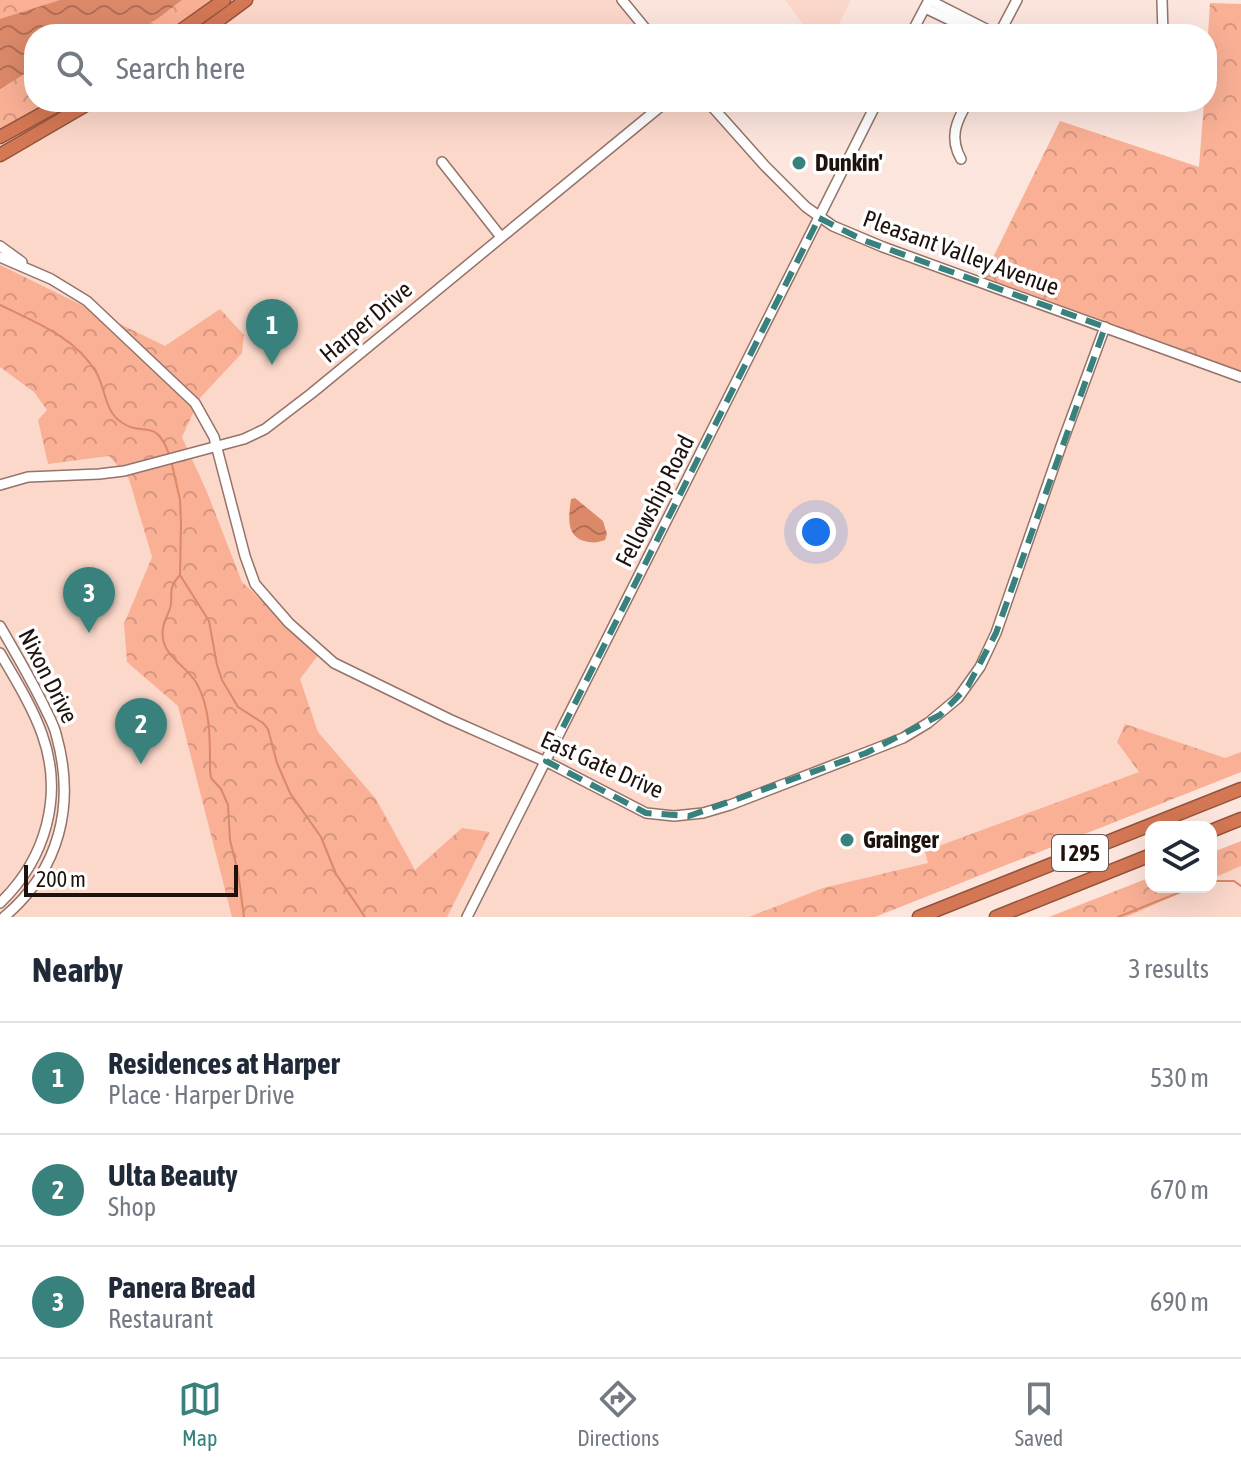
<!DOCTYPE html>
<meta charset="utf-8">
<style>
:root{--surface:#fff;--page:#f6f6f7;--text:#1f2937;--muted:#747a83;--line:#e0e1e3;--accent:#38817d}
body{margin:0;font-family:"Asap Condensed",sans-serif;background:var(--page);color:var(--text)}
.controls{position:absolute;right:24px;bottom:24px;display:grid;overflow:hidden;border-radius:16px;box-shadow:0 8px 32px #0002}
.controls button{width:72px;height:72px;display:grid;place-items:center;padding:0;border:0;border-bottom:2px solid var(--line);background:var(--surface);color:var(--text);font:40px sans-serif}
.scale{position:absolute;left:24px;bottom:20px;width:214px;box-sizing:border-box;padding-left:8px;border:4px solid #1e120d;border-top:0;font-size:22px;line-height:28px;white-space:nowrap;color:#1e120d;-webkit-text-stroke:6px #fff;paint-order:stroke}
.you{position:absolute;left:816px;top:532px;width:28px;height:28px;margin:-20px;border:6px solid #fff;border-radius:50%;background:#1a73e8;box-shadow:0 0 0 12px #1a73e833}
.badge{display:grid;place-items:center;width:52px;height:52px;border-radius:50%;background:var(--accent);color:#fff;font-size:26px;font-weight:700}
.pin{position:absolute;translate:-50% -66px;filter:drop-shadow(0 2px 4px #0008)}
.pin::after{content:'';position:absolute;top:42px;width:28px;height:24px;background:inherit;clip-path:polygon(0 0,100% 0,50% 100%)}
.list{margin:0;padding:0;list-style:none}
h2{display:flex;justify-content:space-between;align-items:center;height:104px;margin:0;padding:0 32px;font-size:34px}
h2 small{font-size:26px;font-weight:400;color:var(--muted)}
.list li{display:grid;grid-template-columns:52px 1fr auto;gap:24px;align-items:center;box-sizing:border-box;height:112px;padding:0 32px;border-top:2px solid var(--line)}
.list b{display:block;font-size:30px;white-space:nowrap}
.list p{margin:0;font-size:26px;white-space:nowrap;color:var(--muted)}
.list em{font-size:26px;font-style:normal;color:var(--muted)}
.icon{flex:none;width:44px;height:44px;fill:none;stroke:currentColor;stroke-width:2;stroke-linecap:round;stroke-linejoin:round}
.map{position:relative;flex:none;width:1241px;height:917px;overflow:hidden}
.search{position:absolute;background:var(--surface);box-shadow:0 8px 32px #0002;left:24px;right:24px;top:24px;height:88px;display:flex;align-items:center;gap:20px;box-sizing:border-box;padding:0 28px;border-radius:32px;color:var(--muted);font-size:30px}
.sheet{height:440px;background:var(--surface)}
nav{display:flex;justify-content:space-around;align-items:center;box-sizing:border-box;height:112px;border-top:2px solid var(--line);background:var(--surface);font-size:22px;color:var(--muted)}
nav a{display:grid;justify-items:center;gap:4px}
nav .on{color:var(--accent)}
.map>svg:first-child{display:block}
</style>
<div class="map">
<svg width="1241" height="917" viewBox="0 0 1241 917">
<defs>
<pattern id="forest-crowns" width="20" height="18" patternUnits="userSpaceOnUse" patternTransform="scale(2)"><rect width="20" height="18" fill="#f9b095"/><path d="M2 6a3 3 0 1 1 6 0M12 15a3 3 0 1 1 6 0" fill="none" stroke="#d5967f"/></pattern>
<pattern id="water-waves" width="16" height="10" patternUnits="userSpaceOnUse" patternTransform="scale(2)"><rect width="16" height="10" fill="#dc896a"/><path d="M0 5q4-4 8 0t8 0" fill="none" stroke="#b26f56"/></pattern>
</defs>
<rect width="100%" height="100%" fill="#fce5dd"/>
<g fill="#fcd8cb">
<polygon points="246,0 624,0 651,34 200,34"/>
<polygon points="785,0 851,0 834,34 810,34"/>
<polygon points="91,102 708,102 790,192 843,230 1241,376 1241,753 826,917 0,917 0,155"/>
<polygon points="1241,849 1241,917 1072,917 1151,887 1211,887 1211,861"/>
</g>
<g fill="url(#forest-crowns)">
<polygon points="0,0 224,0 176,34 34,34 34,102 63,102 0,137"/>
<polygon points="1210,3 1241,4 1241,379 980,284 1060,121 1199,167 1204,102 1207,102 1207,50"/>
<polygon points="0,265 165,346 220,309 244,335 242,353 200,398 182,437 207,492 242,582 319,654 300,679 318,732 376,799 415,870 462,828 490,832 447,917 232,917 178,706 127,662 124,624 152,557 129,479 109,456 48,464 38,420 47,410 34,392 0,367"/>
<polygon points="1125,724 1225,758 1241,752 1241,772 875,917 749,917 823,888 928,863 925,851 1139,772 1117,742"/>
<polygon points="1241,841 1241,866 1211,879 1211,853"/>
<polygon points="1151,877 1151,887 1194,887 1126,917 1049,917"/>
</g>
<g fill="url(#water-waves)">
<path d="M60,0H182C170,8 160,19 146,25C112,40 70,34 34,34V68L0,89V19Z"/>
<path d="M575,498L603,521L607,534L605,540C597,543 592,543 584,541C565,535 569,515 571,499Z"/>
</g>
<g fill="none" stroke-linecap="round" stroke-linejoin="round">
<g stroke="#dc896a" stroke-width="2">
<path d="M0,305C35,322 75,337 96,372C106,389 104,410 121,422C143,438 155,416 169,454"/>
<polyline points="171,460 180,500 181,523 180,575 209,621 217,665 222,680 238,707 263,723 268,729 277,763 290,793 321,837 336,874 365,917"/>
<path d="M179,576C169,588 172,590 171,604C170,612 164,620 163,628C159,656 185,663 197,684C211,709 210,743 210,770L211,778L221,789L228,805L230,840L238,872L244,917"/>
<polyline points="1211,881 1234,881 1241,886"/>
<polyline points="1118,917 1193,887"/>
</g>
<defs>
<g id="minor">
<polyline points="622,0 650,34"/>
<polyline points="1162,0 1163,34"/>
<polyline points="925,8 979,34"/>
<polyline points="911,34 929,0 996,34"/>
<polyline points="999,34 1017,0"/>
<polyline points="708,102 765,166 806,207 833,226 883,247 1241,377"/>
<path d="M961,159C949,138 956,121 968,102"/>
<polyline points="442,162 501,237"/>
<polyline points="0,246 22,262"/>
<polyline points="0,257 51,279 87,301 195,403 214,437 245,556 255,584 289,623 334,663 449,719 553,765 646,813 674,816 703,813 730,805 875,749 903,738 928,723 958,698 980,667 996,633 1061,446 1105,327"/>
<polyline points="0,485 28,477 99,474 124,471 244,439 265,429 312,393 666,102"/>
<path d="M0,626C15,652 31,679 44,706C48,715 54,725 56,734C76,804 60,870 4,917"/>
<path d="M0,653C15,679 32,706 42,734C64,795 46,859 0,903"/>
<polyline points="467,917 877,102"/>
</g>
<g id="highway">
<polyline points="176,34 224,0"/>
<polyline points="200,34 246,0"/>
<polyline points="0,137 63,102"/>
<polyline points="0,155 91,102"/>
<polyline points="1211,831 1241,819"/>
<polyline points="919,917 1241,789"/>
<polyline points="996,917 1151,855"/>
</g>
</defs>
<use href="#minor" stroke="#947368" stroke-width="12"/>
<use href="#highway" stroke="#94543b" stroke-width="15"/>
<use href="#minor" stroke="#fff" stroke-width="9"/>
<use href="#highway" stroke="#d47754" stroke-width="12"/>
</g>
<path fill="none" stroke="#38817d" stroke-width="6" stroke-dasharray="16 10" stroke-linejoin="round" d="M819,218L863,240L1105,327L996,633L968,686L940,715L866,753L689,816L646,813L546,761Z"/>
<g fill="#38817d" stroke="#fff" stroke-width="3">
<circle cx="799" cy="163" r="8"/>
<circle cx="847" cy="840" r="8"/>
</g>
<g text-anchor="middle" stroke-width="7" stroke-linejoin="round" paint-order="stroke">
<rect fill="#fff" stroke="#625956" stroke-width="2" x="1052" y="835" width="56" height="36" rx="6"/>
<g font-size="22" font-weight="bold" fill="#1e120d">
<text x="1080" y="861">I 295</text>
</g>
<g font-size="24" font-weight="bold" fill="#1e120d" stroke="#fff" text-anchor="start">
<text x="815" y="171">Dunkin'</text>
<text x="863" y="848">Grainger</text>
</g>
<g font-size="24" fill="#1e120d" stroke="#fff">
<text transform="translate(961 253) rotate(20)" y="8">Pleasant Valley Avenue</text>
<text transform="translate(366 322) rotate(-40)" y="8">Harper Drive</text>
<text transform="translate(655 501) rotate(-63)" y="8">Fellowship Road</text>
<text transform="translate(48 676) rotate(63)" y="8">Nixon Drive</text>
<text transform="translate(602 765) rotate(24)" y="8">East Gate Drive</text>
</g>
</g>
</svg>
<div class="controls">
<button><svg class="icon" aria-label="layers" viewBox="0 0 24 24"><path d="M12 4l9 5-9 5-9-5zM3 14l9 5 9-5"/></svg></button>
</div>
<div class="scale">200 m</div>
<div class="you"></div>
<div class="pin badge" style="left:272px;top:365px">1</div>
<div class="pin badge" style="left:141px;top:764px">2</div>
<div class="pin badge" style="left:89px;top:633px">3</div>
<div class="search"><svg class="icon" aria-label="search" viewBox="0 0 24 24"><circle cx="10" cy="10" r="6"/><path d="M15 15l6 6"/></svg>Search here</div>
</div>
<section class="sheet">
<h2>Nearby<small>3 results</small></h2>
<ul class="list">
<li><span class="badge">1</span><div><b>Residences at Harper</b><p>Place · Harper Drive</p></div><em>530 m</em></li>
<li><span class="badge">2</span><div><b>Ulta Beauty</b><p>Shop</p></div><em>670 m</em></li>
<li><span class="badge">3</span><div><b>Panera Bread</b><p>Restaurant</p></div><em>690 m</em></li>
</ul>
</section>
<nav>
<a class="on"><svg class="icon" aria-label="map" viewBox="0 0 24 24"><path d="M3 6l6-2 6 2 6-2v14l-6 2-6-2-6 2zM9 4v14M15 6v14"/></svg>Map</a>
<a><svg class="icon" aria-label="directions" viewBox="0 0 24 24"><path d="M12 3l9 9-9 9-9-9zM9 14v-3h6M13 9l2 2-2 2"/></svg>Directions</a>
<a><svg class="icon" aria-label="saved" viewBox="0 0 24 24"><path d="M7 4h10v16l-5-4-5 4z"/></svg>Saved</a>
</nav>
